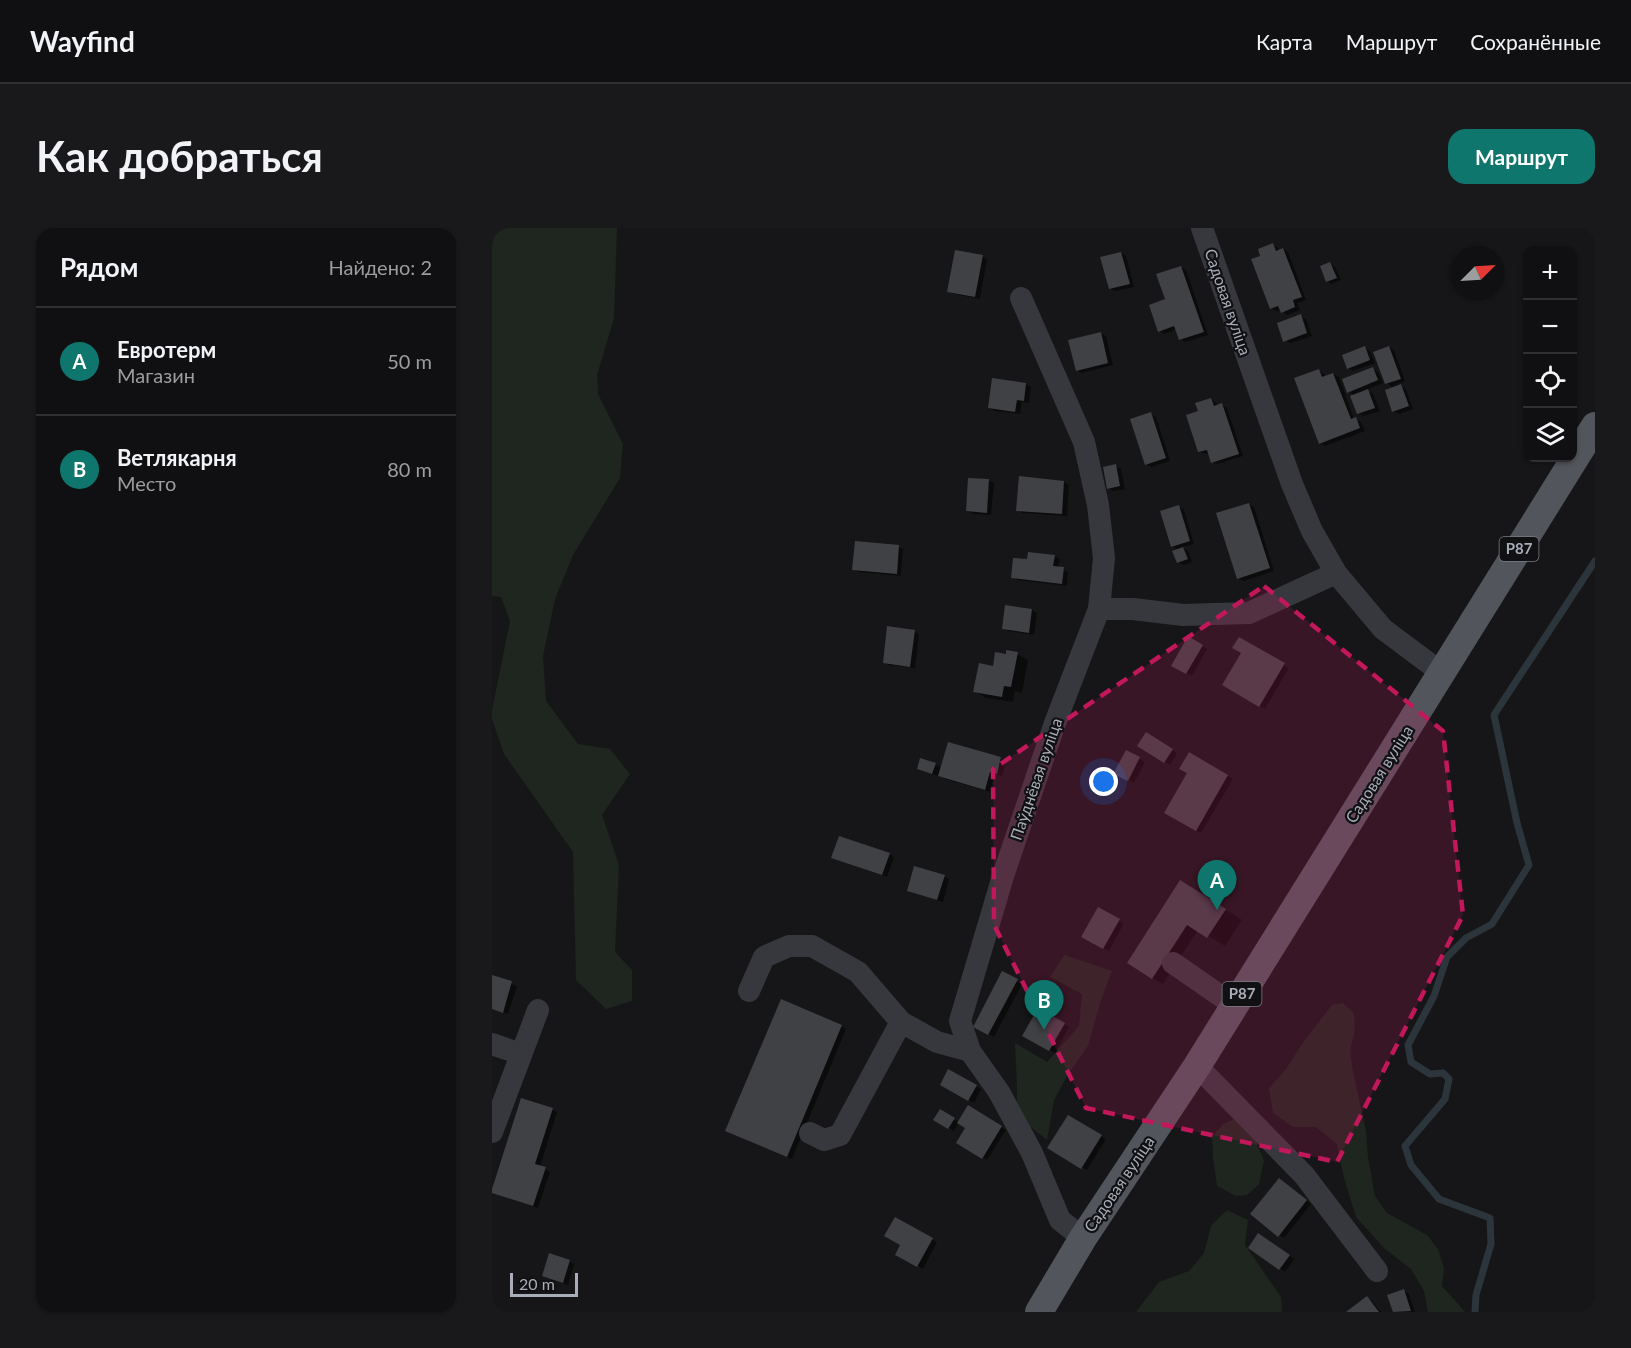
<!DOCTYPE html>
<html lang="ru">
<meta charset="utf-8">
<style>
:root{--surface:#101012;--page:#19191b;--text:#f1f3f6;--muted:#9c9d9f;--line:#303032;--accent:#0f766e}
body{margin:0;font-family:Lato,sans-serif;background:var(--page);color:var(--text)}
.controls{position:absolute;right:18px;top:18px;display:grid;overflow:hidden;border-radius:12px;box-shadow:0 2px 4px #0004}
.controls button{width:54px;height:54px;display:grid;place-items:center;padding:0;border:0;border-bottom:2px solid var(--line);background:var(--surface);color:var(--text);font:30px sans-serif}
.compass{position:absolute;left:959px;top:18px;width:54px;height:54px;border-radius:50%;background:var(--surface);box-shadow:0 2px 4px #0004;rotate:66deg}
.scale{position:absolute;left:18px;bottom:15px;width:68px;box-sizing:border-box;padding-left:6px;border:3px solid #a8adb8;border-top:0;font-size:16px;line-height:21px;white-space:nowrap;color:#a8adb8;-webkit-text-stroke:4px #111113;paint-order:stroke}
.you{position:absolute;left:612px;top:554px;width:21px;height:21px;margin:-15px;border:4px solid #fff;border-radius:50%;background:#1a73e8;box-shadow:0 0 0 9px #1a73e833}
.badge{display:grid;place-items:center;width:39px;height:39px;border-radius:50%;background:var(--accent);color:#fff;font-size:20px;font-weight:700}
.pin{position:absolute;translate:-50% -50px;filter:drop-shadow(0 2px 3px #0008)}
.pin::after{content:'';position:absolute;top:32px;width:21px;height:18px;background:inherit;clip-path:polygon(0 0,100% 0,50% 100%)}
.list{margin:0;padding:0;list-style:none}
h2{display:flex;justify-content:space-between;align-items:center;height:78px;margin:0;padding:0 24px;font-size:26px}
h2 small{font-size:20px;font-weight:400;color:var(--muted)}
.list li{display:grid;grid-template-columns:39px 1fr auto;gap:18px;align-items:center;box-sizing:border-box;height:108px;padding:0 24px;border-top:2px solid var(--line)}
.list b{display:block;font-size:22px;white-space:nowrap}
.list p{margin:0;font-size:20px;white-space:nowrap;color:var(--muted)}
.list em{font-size:20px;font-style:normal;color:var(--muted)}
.icon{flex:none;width:33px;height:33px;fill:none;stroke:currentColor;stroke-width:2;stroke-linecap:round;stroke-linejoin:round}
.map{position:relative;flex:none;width:1103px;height:1084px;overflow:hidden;border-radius:18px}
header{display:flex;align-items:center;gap:36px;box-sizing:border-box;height:84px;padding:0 30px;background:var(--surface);border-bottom:2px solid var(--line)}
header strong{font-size:28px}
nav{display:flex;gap:33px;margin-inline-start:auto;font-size:21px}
.intro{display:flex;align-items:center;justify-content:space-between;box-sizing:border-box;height:144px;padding:0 36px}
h1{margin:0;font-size:42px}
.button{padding:15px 27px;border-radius:18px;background:var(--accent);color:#fff;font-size:21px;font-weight:700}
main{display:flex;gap:36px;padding:0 36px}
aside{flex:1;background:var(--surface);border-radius:18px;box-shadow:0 2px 4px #0004}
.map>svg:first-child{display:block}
</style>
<header>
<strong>Wayfind</strong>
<nav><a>Карта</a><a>Маршрут</a><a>Сохранённые</a></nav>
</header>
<div class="intro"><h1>Как добраться</h1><a class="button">Маршрут</a></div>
<main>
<aside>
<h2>Рядом<small>Найдено: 2</small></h2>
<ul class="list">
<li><span class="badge">A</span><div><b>Евротерм</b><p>Магазин</p></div><em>50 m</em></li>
<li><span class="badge">B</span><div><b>Ветлякарня</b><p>Место</p></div><em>80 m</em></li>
</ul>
</aside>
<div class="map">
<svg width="1103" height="1084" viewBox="0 0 1103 1084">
<rect width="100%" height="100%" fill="#161618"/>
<g fill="#1e261f">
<polygon points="3,0 125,0 122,90 105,147 106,166 131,216 128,250 81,327 63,371 51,428 54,473 86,516 118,521 138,546 110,587 127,637 123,724 140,742 140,773 114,781 84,752 81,624 12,526 0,491 0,482 18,393 9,369 0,368 0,15"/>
<polygon points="572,727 620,743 608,775 596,818 576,846 562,872 555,912 525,888 525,858 523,815 555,834 587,798 590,766 558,749"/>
<polygon points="851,775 862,785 863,802 858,822 861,844 874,903 876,929 883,968 895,985 935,1007 946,1021 952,1040 950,1058 973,1084 936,1084 932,1063 919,1041 893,1021 864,989 852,950 845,916 824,899 801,899 781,885 777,860 794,841 812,813 840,777"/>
<polygon points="742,891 763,911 772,933 767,956 755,967 744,968 725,958 721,929 720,909 731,896"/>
<polygon points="735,982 756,992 753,1017 789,1069 790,1084 644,1084 667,1054 697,1043 712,1025 719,998"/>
</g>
<g fill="#0007">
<polygon points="781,17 786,20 787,23 791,21 796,24 814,72 805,75 808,82 795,87 789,82 784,83 779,80 770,28"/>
<polygon points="629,25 634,28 642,59 623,63 618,60"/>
<polygon points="490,28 495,31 488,71 462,66 457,63"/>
<polygon points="838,36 843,39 849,52 840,56 835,53"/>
<polygon points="689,39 694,42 716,107 693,114 688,111 685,101 672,106 667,103 675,72"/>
<polygon points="808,88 814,91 820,108 798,115 793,112"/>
<polygon points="609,105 614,108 621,137 590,145 585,142"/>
<polygon points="897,119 902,122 913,153 906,156 914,161 921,181 907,186 901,183 902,160 895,155"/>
<polygon points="872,120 878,123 883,135 861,143 856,140"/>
<polygon points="881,141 886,144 891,155 874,162 881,166 888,183 872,188 867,185 864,168 857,164"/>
<polygon points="827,143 832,146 833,149 841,146 847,149 862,191 864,191 869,194 873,203 833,218 828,215"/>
<polygon points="534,156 539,159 537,175 530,174 528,186 503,183 497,180"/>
<polygon points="719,172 724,175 726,178 730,177 735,180 751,228 725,236 720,234 717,225 713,226 708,223"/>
<polygon points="659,186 664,189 678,233 659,239 654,236"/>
<polygon points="624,238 629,241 633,261 621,263 616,260"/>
<polygon points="496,252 502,255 499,287 481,286 476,283"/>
<polygon points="572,254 577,257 575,288 531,285 525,282"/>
<polygon points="757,276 762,279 782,343 752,353 746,350"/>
<polygon points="687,279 692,282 702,316 690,319 696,323 700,334 692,337 686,334 687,322 680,318"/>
<polygon points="406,319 411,321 409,348 367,344 362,341"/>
<polygon points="562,328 568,331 566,340 576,344 575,358 526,352 521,349 536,333"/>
<polygon points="540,382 545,385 542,407 516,403 511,400"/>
<polygon points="422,403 427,406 423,440 397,437 392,434"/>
<polygon points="697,410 715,421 700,448 681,438"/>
<polygon points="747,411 797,440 773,481 732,457 751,424"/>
<polygon points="525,426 536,432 530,465 523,463 521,474 494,470 483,463 502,439 515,427"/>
<polygon points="655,506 685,525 678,537 647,518"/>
<polygon points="457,516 509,531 514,534 510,548 503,546 498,564 453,551 446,547 446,548 426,541 443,536 450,540"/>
<polygon points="634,524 653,534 642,555 623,545"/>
<polygon points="697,526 741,551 709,605 674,585 697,545"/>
<polygon points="397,626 402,629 395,649 341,630"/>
<polygon points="452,648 457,651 451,674 421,665 416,662"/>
<polygon points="706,664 750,692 733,718 706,702 671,756 660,750"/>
<polygon points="607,681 632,695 617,723 591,709"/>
<polygon points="511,745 530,756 502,809 483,798"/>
<polygon points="0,749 25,758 16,786 0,781"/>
<polygon points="547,782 577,799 563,825 532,808"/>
<polygon points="349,798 354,801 300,931 240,905"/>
<polygon points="457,843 489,861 482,875 450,856"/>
<polygon points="476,879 514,902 495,932 466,915 475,900 467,894 462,903 443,892 448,883 467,894"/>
<polygon points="60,882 65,884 48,939 58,944 46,980 0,964"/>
<polygon points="576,889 614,911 595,942 557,920"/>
<polygon points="793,955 819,976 792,1010 787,1007"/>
<polygon points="403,991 445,1014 431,1041 405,1027 410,1016"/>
<polygon points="772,1010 802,1031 793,1044 758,1019"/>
<polygon points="77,1033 82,1036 76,1057 51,1047"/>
<polygon points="912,1063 917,1066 923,1084 903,1084 897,1068"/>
<polygon points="875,1070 880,1073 889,1084 856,1084"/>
</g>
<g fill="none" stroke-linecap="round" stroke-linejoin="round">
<polyline stroke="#2c353c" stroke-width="7" points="983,1084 984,1067 999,1016 998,990 947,971 919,937 913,918 953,871 957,851 951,845 938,846 919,834 916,817 942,768 955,729 974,710 1000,696 1037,637 1025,595 1002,487 1103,333"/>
</g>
<g fill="#404145">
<polygon points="781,15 784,23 791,20 810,69 801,72 803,79 789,85 786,78 778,81 759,31 768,28 766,21"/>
<polygon points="463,22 491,27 483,69 455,64"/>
<polygon points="629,24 638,56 617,61 608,29"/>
<polygon points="838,34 845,50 834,54 828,38"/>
<polygon points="689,38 712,104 687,112 682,98 666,104 657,77 673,71 664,46"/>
<polygon points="809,86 815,105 791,114 785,95"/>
<polygon points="609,104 616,135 584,143 576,112"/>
<polygon points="873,118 878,132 855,141 850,127"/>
<polygon points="897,118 909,151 893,156 881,124"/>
<polygon points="881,139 886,152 855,165 850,151"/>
<polygon points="827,141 830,149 841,145 859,191 864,189 868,200 827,216 802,150"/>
<polygon points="500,150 534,155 532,173 525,172 523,184 496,180"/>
<polygon points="909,156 917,178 900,184 893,162"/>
<polygon points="876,161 883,180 865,186 858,168"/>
<polygon points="719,170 722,178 730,175 747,226 719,235 715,222 706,224 694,187 706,183 703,175"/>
<polygon points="659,184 674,230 653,237 638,191"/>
<polygon points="624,236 628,258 615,261 611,239"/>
<polygon points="527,248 572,253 570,286 524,283"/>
<polygon points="476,250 497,251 495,285 474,283"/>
<polygon points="757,275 778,340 745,351 724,285"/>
<polygon points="687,277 698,313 679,319 668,283"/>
<polygon points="363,313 407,317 405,346 360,342"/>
<polygon points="691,319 696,331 685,335 680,323"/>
<polygon points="536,324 563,327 561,338 572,339 570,356 519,350 521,330 535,331"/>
<polygon points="513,377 540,381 537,405 510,401"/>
<polygon points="395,398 423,402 418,439 391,435"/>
<polygon points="696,408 711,417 694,446 679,438"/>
<polygon points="747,409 793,435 767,479 730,457 749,425 740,420"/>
<polygon points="514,422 526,424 519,459 512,458 510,469 481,464 487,435 501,438 503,424 514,426"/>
<polygon points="654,504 681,521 672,535 645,518"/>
<polygon points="456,514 509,529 505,546 498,544 493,562 446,548"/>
<polygon points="634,522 648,529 636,553 621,546"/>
<polygon points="697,524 736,547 704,603 672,585 695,545 687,541"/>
<polygon points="428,530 444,535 440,546 425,541"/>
<polygon points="347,608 398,625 390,647 339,630"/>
<polygon points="422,638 453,647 445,672 415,663"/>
<polygon points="688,652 734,681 715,710 695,697 660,751 635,735"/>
<polygon points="606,679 628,691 611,721 589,709"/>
<polygon points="510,743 526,751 496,807 481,799"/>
<polygon points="0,747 20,753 11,785 0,781"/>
<polygon points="289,771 350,797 295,929 233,903"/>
<polygon points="546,780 573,795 557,823 530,808"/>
<polygon points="456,841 485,857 476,873 448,857"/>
<polygon points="29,870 61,880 43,936 54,939 41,978 0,965 0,961"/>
<polygon points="476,877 510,898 490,931 464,915 473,900 465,895"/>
<polygon points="448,881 463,890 456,901 441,892"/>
<polygon points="576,887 610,907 589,941 555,920"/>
<polygon points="787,950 815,972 786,1009 758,986"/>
<polygon points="403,989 441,1010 425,1039 403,1027 408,1017 392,1008"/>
<polygon points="766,1005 798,1027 787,1042 756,1020"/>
<polygon points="57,1025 78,1032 71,1055 50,1048"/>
<polygon points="912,1061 919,1083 901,1084 895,1067"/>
<polygon points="875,1068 887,1084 854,1084"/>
</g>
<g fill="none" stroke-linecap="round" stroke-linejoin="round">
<g stroke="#37383d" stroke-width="22">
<polyline points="710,0 800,256 820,303 844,345 891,401 950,445"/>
<polyline points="529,70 592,214 606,277 612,330 607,381 563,495 511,648 468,793 478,823 507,864 540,925 568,992 591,1010"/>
<polyline points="607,381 641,381 691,387 757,385 844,345"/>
<polyline points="681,735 743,778"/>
<polyline points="257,763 272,729 297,718 320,718 366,744 409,794"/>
<polyline points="0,816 29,826"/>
<polyline points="705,838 812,947 885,1043"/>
<polyline points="0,904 46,782"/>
<polyline points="318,905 332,912 348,907 409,794 445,814 478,823"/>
</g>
<polyline stroke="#53555c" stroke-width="28" points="547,1084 591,1010 705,838 1103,198"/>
</g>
<path fill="#c2185b" fill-opacity="0.2" stroke="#c2185b" stroke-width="4.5" stroke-dasharray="12 8" stroke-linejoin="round" d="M772,358L951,503L971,687L845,934L594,880L502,697L501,541Z"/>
<g text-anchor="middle" stroke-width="4.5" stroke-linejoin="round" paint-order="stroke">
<g fill="#111113" stroke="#7b7e86" stroke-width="1.5">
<rect x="1007.5" y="309" width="39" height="24" rx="4.5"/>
<rect x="730.5" y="754" width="39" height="24" rx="4.5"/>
</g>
<g font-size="15" font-weight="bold" fill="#a8adb8">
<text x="1027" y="326">Р87</text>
<text x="750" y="771">Р87</text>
</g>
<g font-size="16" fill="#a8adb8" stroke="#111113">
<text transform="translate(736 74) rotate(71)" y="6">Садовая вуліца</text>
<text transform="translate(887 546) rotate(-58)" y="6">Садовая вуліца</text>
<text transform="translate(544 551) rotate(-71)" y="6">Паўднёвая вуліца</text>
<text transform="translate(627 956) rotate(-56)" y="6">Садовая вуліца</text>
</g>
</g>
</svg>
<div class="controls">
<button>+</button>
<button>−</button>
<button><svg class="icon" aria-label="locate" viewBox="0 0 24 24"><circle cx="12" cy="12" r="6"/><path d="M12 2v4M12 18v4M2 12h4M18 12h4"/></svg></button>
<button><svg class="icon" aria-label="layers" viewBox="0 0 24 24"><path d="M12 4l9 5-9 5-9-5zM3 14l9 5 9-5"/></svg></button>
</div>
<svg class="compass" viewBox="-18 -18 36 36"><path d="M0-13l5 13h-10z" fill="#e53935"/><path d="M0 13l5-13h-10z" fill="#9c9d9f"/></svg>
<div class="scale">20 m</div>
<div class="you"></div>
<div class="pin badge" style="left:725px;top:682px">A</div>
<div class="pin badge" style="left:552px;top:802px">B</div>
</div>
</main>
